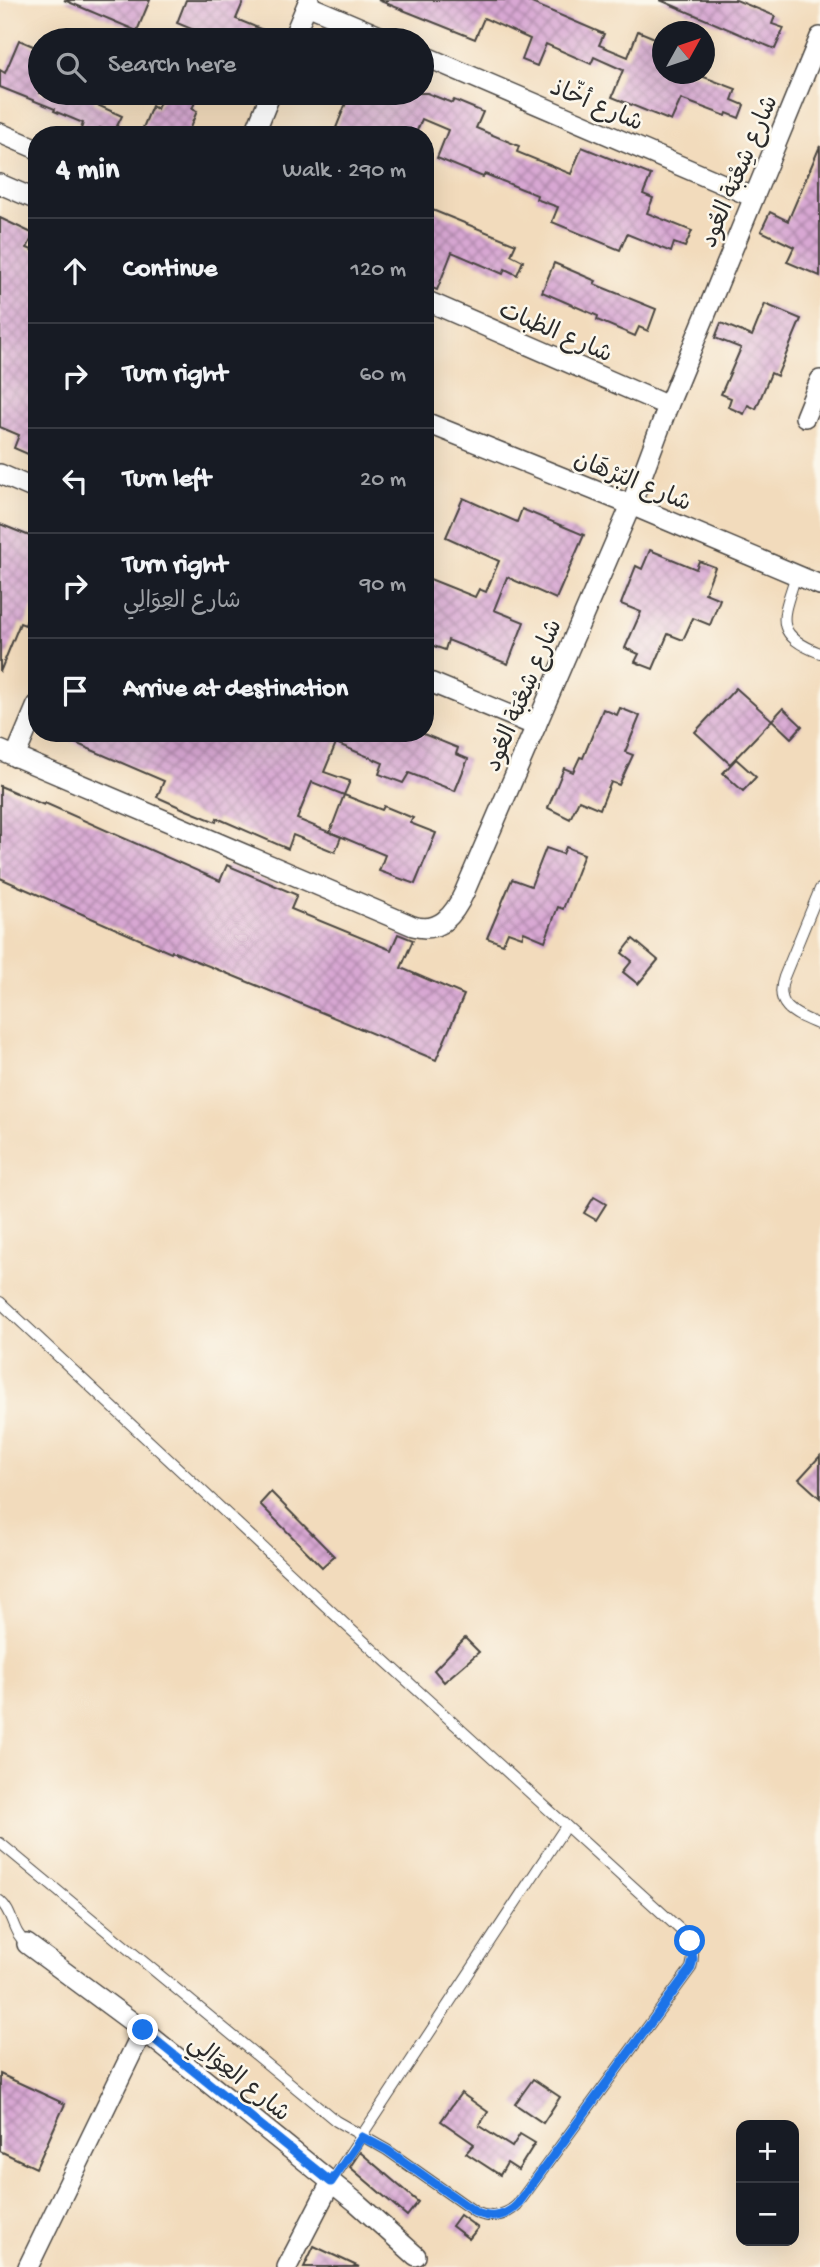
<!DOCTYPE html>
<meta charset="utf-8">
<style>
:root{--surface:#171b24;--page:#20242c;--text:#f1f3f6;--muted:#9ea1a6;--line:#363941}
body{margin:0;font-family:"Gochi Hand","Playpen Sans Arabic",sans-serif;background:var(--page);color:var(--text)}
.controls{position:absolute;right:21px;bottom:21px;display:grid;overflow:hidden;border-radius:14px;box-shadow:0 7px 28px #0002}
.controls button{width:63px;height:63px;display:grid;place-items:center;padding:0;border:0;border-bottom:2px solid var(--line);background:var(--surface);color:var(--text);font:35px sans-serif}
.compass{position:absolute;left:652px;top:21px;width:63px;height:63px;border-radius:50%;background:var(--surface);box-shadow:0 7px 28px #0002;rotate:50deg}
.stop{position:absolute;width:21px;height:21px;margin:-16px;border:5px solid #1a73e8;border-radius:50%;background:#fff}
.stop.end{background:#1a73e8;border-color:#fff;box-shadow:0 2px 7px #0008}
.list{margin:0;padding:0;list-style:none}
h2{display:flex;justify-content:space-between;align-items:center;height:91px;margin:0;padding:0 28px;font-size:30px}
h2 small{font-size:23px;font-weight:400;color:var(--muted)}
.list li{display:grid;grid-template-columns:46px 1fr auto;gap:21px;align-items:center;box-sizing:border-box;height:105px;padding:0 28px;border-top:2px solid var(--line)}
.list b{display:block;font-size:26px;white-space:nowrap}
.list p{margin:0;font-size:23px;white-space:nowrap;color:var(--muted)}
.list em{font-size:23px;font-style:normal;color:var(--muted)}
.icon{flex:none;width:38px;height:38px;fill:none;stroke:currentColor;stroke-width:2;stroke-linecap:round;stroke-linejoin:round}
.map{position:relative;flex:none;width:820px;height:2267px;overflow:hidden}
.search{position:absolute;background:var(--surface);box-shadow:0 7px 28px #0002;left:28px;top:28px;width:406px;height:77px;display:flex;align-items:center;gap:18px;box-sizing:border-box;padding:0 24px;border-radius:38px;color:var(--muted);font-size:26px}
.panel{position:absolute;background:var(--surface);box-shadow:0 7px 28px #0002;left:28px;top:126px;width:406px;height:616px;border-radius:28px}
.map>svg:first-child{display:block}
</style>
<div class="map">
<svg width="820" height="2267" viewBox="0 0 820 2267">
<defs>
<pattern id="building-cross-hatch" width="8" height="8" patternUnits="userSpaceOnUse" patternTransform="scale(1.75)"><rect width="8" height="8" fill="#d8a7d3"/><path d="M0 0l8 8M0 8l8-8" fill="none" stroke="#af88ab"/></pattern>
</defs>
<rect width="100%" height="100%" fill="#fbf7ec"/>
<filter id="ink" filterUnits="userSpaceOnUse"><feTurbulence type="fractalNoise" baseFrequency=".0143" numOctaves="2"/><feDisplacementMap in="SourceGraphic" scale="14" xChannelSelector="R" yChannelSelector="G"/><feConvolveMatrix kernelMatrix="1 2 1 2 8 2 1 2 1" color-interpolation-filters="sRGB"/></filter>
<filter id="wash" filterUnits="userSpaceOnUse"><feTurbulence type="fractalNoise" baseFrequency=".00686" numOctaves="4" result="noise"/><feDisplacementMap in="SourceGraphic" scale="28" xChannelSelector="R" yChannelSelector="G"/><feGaussianBlur stdDeviation="1.57" result="paint"/><feColorMatrix in="noise" values="0 0 0 0 0 0 0 0 0 0 0 0 0 0 0 0 0 1.4 0 .05"/><feComposite in="paint" operator="in"/></filter>
<g filter="url(#wash)">
<rect width="100%" height="100%" fill="#f2dbbc"/>
<g id="blocks">
<g fill="url(#building-cross-hatch)">
<polygon points="64,0 150,0 137,31"/>
<polygon points="186,0 244,0 236,19 280,37 280,40 218,40 177,23"/>
<polygon points="378,0 525,0 604,34 599,45 628,57 638,31 662,41 662,74 696,74 736,89 732,100 744,105 739,118 727,113 726,116 681,99 671,121 612,97 623,70 594,57 591,64 546,44 537,66 522,60 530,39 484,18 475,39"/>
<polygon points="660,0 736,0 775,16 772,24 784,28 775,49"/>
<polygon points="19,40 40,49 40,93 97,93 93,103 122,116 113,134 100,128 97,135 79,135 83,123 54,111 55,109 0,87 0,70 5,73"/>
<polygon points="164,93 199,93 192,109 197,111 187,135 140,135 152,106 157,109"/>
<polygon points="350,93 427,93 452,103 454,100 483,112 476,128 519,146 517,152 571,174 582,147 651,175 643,194 653,198 647,213 692,231 685,247 674,243 671,252 627,234 620,250 552,222 558,207 536,199 537,195 485,174 483,177 437,158 448,130 422,119 415,135 351,135 336,128"/>
<polygon points="820,146 820,276 787,262 794,247 761,231 770,212 788,221"/>
<polygon points="425,207 516,244 511,255 523,261 517,275 505,269 503,274 452,252 437,290 425,285"/>
<polygon points="0,218 34,234 27,248 37,252 37,458 14,448 19,435 0,427"/>
<polygon points="554,263 596,281 594,284 656,309 648,331 639,327 635,336 597,320 598,316 542,292"/>
<polygon points="765,304 801,319 777,376 771,373 756,409 748,405 744,414 728,407 731,398 721,394 741,348 715,338 721,323 752,336"/>
<polygon points="463,498 517,522 522,509 584,535 556,599 507,577 494,610 524,622 508,664 448,640 445,650 425,643 425,577 475,597 479,589 486,592 499,561 446,537"/>
<polygon points="0,524 37,539 37,596 25,625 20,623 0,672"/>
<polygon points="650,550 696,569 699,561 715,567 705,593 720,599 710,625 693,618 683,640 668,634 653,669 635,662 639,654 625,648 641,612 621,604 636,566 642,569"/>
<polygon points="736,688 772,720 730,764 695,732"/>
<polygon points="620,708 640,716 625,752 633,755 619,785 611,782 600,809 579,800 570,819 548,808 564,768 573,772 580,757 583,758 603,709 617,715"/>
<polygon points="783,708 802,726 791,738 772,720"/>
<polygon points="52,733 421,733 458,748 456,754 468,759 455,791 409,773 403,783 379,774 383,763 336,743 324,772 350,781 344,795 312,782 297,819 341,837 335,852 293,835 288,849 217,818 216,822 184,809 157,797 164,781"/>
<polygon points="736,759 756,777 743,791 723,773"/>
<polygon points="0,786 44,805 45,803 220,881 227,865 297,895 291,909 391,950 398,934 413,940 401,968 464,995 436,1060 258,986 172,951 171,953 0,878"/>
<polygon points="344,795 382,810 384,806 413,818 410,823 436,833 415,884 379,871 385,855 330,832"/>
<polygon points="566,847 584,854 563,909 558,907 545,941 524,932 522,937 508,932 503,944 487,938 512,879 531,886 546,848 563,854"/>
<polygon points="633,939 658,960 638,984 623,972 632,961 622,953"/>
<polygon points="594,1197 606,1204 596,1220 584,1213"/>
<polygon points="820,1456 820,1498 799,1479"/>
<polygon points="271,1492 334,1556 322,1567 260,1504"/>
<polygon points="465,1638 479,1652 444,1682 434,1670"/>
<polygon points="0,2074 65,2104 36,2168 0,2151"/>
<polygon points="533,2079 560,2097 543,2123 515,2104"/>
<polygon points="461,2093 488,2112 479,2126 512,2147 520,2134 535,2143 518,2170 507,2163 500,2175 466,2153 474,2144 441,2121"/>
<polygon points="360,2152 418,2202 407,2216 350,2167"/>
<polygon points="460,2215 478,2228 469,2239 452,2226"/>
<polygon points="314,2246 359,2267 304,2267"/>
</g>
</g>
</g>
<g filter="url(#ink)">
<use href="#blocks" fill-opacity="0" stroke="#494541" stroke-width="2"/>
<g fill="none" stroke-linecap="round" stroke-linejoin="round">
<defs>
<g id="lane">
<path d="M796,575C783,617 771,634 820,653"/>
<path d="M820,889L784,977C773,1008 797,1015 820,1025"/>
<path d="M0,1302L347,1626L685,1934C693,1945 695,1954 691,1968L517,2205C504,2217 490,2219 475,2212L387,2150L336,2121L0,1843"/>
<path d="M0,1901C14,1913 11,1932 27,1944"/>
<polyline points="331,2182 566,1826"/>
</g>
<g id="street">
<polyline points="307,5 389,40"/>
<polyline points="292,40 309,0"/>
<polyline points="422,55 753,197"/>
<polyline points="0,133 37,149"/>
<polyline points="254,135 271,93"/>
<polyline points="0,184 37,200"/>
<polyline points="425,300 668,406"/>
<polyline points="805,417 820,380"/>
<polyline points="425,422 631,505 820,585"/>
<polyline points="0,474 37,490"/>
<polyline points="425,680 536,726"/>
<path d="M0,750L413,926C439,934 454,915 464,893L631,505L668,406L820,37"/>
<polyline points="15,757 37,705"/>
<polyline points="27,1944 143,2030 356,2202 416,2256"/>
<polyline points="28,2267 143,2030"/>
<polyline points="287,2267 331,2182"/>
</g>
</defs>
<use href="#lane" stroke="#494541" stroke-width="12"/>
<use href="#street" stroke="#494541" stroke-width="22"/>
<use href="#lane" stroke="#fff" stroke-width="10"/>
<use href="#street" stroke="#fff" stroke-width="19"/>
</g>
</g>
<g fill="none" stroke-linecap="round" stroke-linejoin="round" filter="url(#ink)">
<path stroke="#1a73e8" stroke-width="9" d="M143,2030L331,2182L362,2137L387,2150L475,2212C490,2219 504,2218 517,2205L691,1968L693,1959L690,1941"/>
</g>
<g text-anchor="middle" stroke-width="5" stroke-linejoin="round" paint-order="stroke">
<g font-size="24" fill="#2b2b2b" stroke="#fbf7ec">
<text transform="translate(597 104) rotate(23)" y="8">شارع أخّاذ</text>
<text transform="translate(738 171) rotate(-67)" y="8">شارع شِعْبَة العُود</text>
<text transform="translate(556 331) rotate(23)" y="8">شارع الظبات</text>
<text transform="translate(633 480) rotate(22)" y="8">شارع البُرْهَان</text>
<text transform="translate(522 695) rotate(-67)" y="8">شارع شِعْبَة العُود</text>
<text transform="translate(240 2077) rotate(39)" y="8">شارع العِوَالِي</text>
</g>
</g>
</svg>
<div class="controls">
<button>+</button>
<button>−</button>
</div>
<svg class="compass" viewBox="-18 -18 36 36"><path d="M0-13l5 13h-10z" fill="#e53935"/><path d="M0 13l5-13h-10z" fill="#9ea1a6"/></svg>
<div class="stop" style="left:690px;top:1941px"></div>
<div class="stop end" style="left:143px;top:2030px"></div>
<div class="search"><svg class="icon" aria-label="search" viewBox="0 0 24 24"><circle cx="10" cy="10" r="6"/><path d="M15 15l6 6"/></svg>Search here</div>
<section class="panel">
<h2>4 min<small>Walk · 290 m</small></h2>
<ul class="list">
<li><svg class="icon" aria-label="ahead" viewBox="0 0 24 24"><path d="M12 20V5M6 11l6-6 6 6"/></svg><div><b>Continue</b></div><em>120 m</em></li>
<li><svg class="icon" aria-label="right" viewBox="0 0 24 24"><path d="M7 20v-9h11M14 6l5 5-5 5"/></svg><div><b>Turn right</b></div><em>60 m</em></li>
<li><svg class="icon" aria-label="left" viewBox="0 0 24 24"><path d="M17 20v-9H6M10 6l-5 5 5 5"/></svg><div><b>Turn left</b></div><em>20 m</em></li>
<li><svg class="icon" aria-label="right" viewBox="0 0 24 24"><path d="M7 20v-9h11M14 6l5 5-5 5"/></svg><div><b>Turn right</b><p>شارع العِوَالِي</p></div><em>90 m</em></li>
<li><svg class="icon" aria-label="arrive" viewBox="0 0 24 24"><path d="M6 21V4h12l-3 4 3 4H6"/></svg><div><b>Arrive at destination</b></div></li>
</ul>
</section>
</div>
